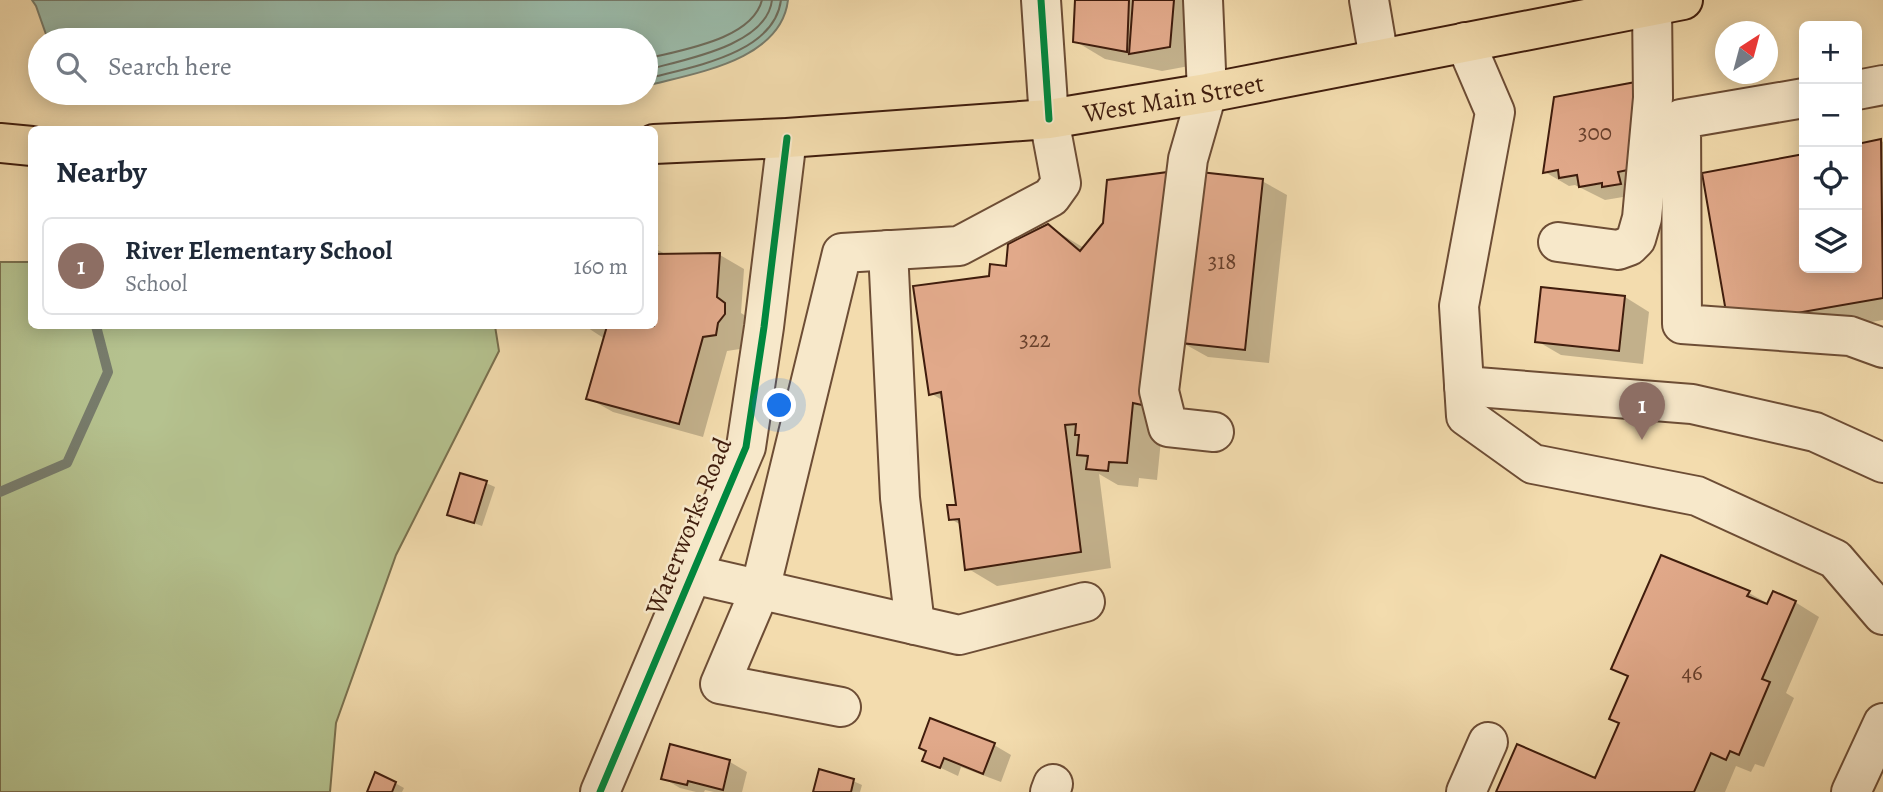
<!DOCTYPE html>
<meta charset="utf-8">
<style>
:root{--surface:#fff;--page:#f6f6f7;--text:#1f2937;--muted:#747a83;--line:#e0e1e3;--accent:#b45309}
body{margin:0;font-family:Alegreya,serif;background:var(--page);color:var(--text)}
.controls{position:absolute;right:21px;top:21px;display:grid;overflow:hidden;border-radius:10px;box-shadow:0 4px 18px #0003}
.controls button{width:63px;height:63px;display:grid;place-items:center;padding:0;border:0;border-bottom:2px solid var(--line);background:var(--surface);color:var(--text);font:35px sans-serif}
.compass{position:absolute;left:1715px;top:21px;width:63px;height:63px;border-radius:50%;background:var(--surface);box-shadow:0 4px 18px #0003;rotate:36deg}
.you{position:absolute;left:780px;top:406px;width:24px;height:24px;margin:-18px;border:5px solid #fff;border-radius:50%;background:#1a73e8;box-shadow:0 0 0 10px #1a73e833}
.badge{display:grid;place-items:center;width:46px;height:46px;border-radius:50%;background:var(--accent);color:#fff;font-size:23px;font-weight:700}
.pin{position:absolute;translate:-50% -58px;filter:drop-shadow(0 2px 4px #0008)}
.pin::after{content:'';position:absolute;top:37px;width:24px;height:21px;background:inherit;clip-path:polygon(0 0,100% 0,50% 100%)}
.list{margin:0;padding:0;list-style:none}
h2{display:flex;justify-content:space-between;align-items:center;height:91px;margin:0;padding:0 28px;font-size:30px}
h2 small{font-size:23px;font-weight:400;color:var(--muted)}
.list li{display:grid;grid-template-columns:46px 1fr auto;gap:21px;align-items:center;box-sizing:border-box;height:98px;margin:0 14px 14px;padding:0 14px;border:2px solid var(--line);border-radius:10px}
.list b{display:block;font-size:26px;white-space:nowrap}
.list p{margin:0;font-size:23px;white-space:nowrap;color:var(--muted)}
.list em{font-size:23px;font-style:normal;color:var(--muted)}
.icon{flex:none;width:38px;height:38px;fill:none;stroke:currentColor;stroke-width:2;stroke-linecap:round;stroke-linejoin:round}
.map{position:relative;flex:none;width:1883px;height:792px;overflow:hidden}
.search{position:absolute;background:var(--surface);box-shadow:0 4px 18px #0003;left:28px;top:28px;width:630px;height:77px;display:flex;align-items:center;gap:18px;box-sizing:border-box;padding:0 24px;border-radius:38px;color:var(--muted);font-size:26px}
.panel{position:absolute;background:var(--surface);box-shadow:0 4px 18px #0003;left:28px;top:126px;width:630px;height:203px;border-radius:10px}
.map>svg:first-child{display:block}
</style>
<div class="map">
<svg width="1883" height="792" viewBox="0 0 1883 792">
<rect width="100%" height="100%" fill="#f3dcae"/>
<filter id="stains"><feTurbulence type="fractalNoise" baseFrequency=".00286" numOctaves="4"/><feColorMatrix values="0 0 0 0 .2 0 0 0 0 .09 0 0 0 0 .02 0 0 0 .5 -.17"/></filter>
<radialGradient id="worn" r=".72"><stop offset=".6" stop-color="#630" stop-opacity="0"/><stop offset="1" stop-color="#630" stop-opacity=".3"/></radialGradient>
<polygon fill="#b5c28f" stroke="#7a704e" stroke-width="2" points="0,262 31,262 32,326 495,326 499,351 396,555 336,723 330,792 0,792"/>
<g fill="#9bbcab" stroke="#777c6c" stroke-width="2">
<path d="M32,0H788C781,61 694,73 646,86V40H48L36,6Z"/>
<polygon points="118,93 620,93 603,97 186,98 132,97"/>
</g>
<g fill="#0003">
<polygon points="1077,0 1206,0 1200,64 1162,71 1105,59 1075,41"/>
<polygon points="1641,82 1629,200 1623,197 1605,200 1575,185 1569,186 1545,172"/>
<polygon points="1881,141 1883,142 1883,320 1773,339 1704,174 1804,155 1804,268 1857,268 1857,146"/>
<polygon points="1262,181 1287,195 1269,363 1208,357 1181,342 1163,420 1157,480 1139,478 1138,487 1118,485 1099,474 1111,568 997,586 967,568 961,525 951,519 958,506 944,401 930,393 990,277 1007,268 1048,226 1084,248"/>
<polygon points="654,248 669,256 720,255 744,269 741,313 749,318 749,328 742,337 740,349 727,351 703,437 613,412 588,398 605,339 585,326 654,326"/>
<polygon points="1625,297 1649,312 1643,364 1561,355 1537,341"/>
<polygon points="486,483 495,487 482,526 449,514"/>
<polygon points="1749,593 1769,604 1795,602 1819,617 1786,693 1794,698 1764,767 1755,764 1751,772 1736,766 1725,792 1498,792 1596,780 1620,724 1629,677 1614,668"/>
<polygon points="931,720 994,745 1011,755 1001,782 961,767 958,776 924,760 928,751"/>
<polygon points="671,746 730,762 747,772 742,792 714,792 705,790 704,792 696,792 680,788 663,778"/>
<polygon points="853,781 862,785 860,792 815,792"/>
<polygon points="395,783 404,788 402,792 369,792"/>
</g>
<g fill="none" stroke-linecap="round" stroke-linejoin="round">
<g stroke="#6e6c5c" stroke-width="2">
<path d="M646,59C680,50 752,40 762,0"/>
<path d="M646,70C682,60 767,46 772,0"/>
<path d="M646,79C689,67 774,55 781,0"/>
</g>
<polyline stroke="#777c6c" stroke-width="10" points="0,492 67,463 108,372 96,326"/>
</g>
<g fill="#e1a98a" stroke="#401d0d" stroke-width="2">
<polygon points="1075,0 1129,0 1127,52 1073,42"/>
<polygon points="1133,0 1174,0 1170,47 1129,54"/>
<polygon points="1641,81 1642,167 1618,172 1621,184 1602,187 1602,183 1579,187 1577,175 1559,178 1558,170 1543,173 1554,97"/>
<polygon points="1881,139 1883,298 1740,323 1726,312 1702,173 1804,154 1804,268 1857,268 1857,144"/>
<polygon points="1168,172 1142,405 1133,403 1127,463 1109,462 1108,471 1086,469 1088,456 1077,455 1079,435 1075,435 1076,424 1065,425 1081,552 965,570 959,519 949,520 947,505 956,505 941,392 929,395 913,286 989,276 990,264 1006,266 1008,244 1048,224 1080,251 1103,223 1107,180"/>
<polygon points="1200,172 1263,179 1245,350 1181,343"/>
<polygon points="654,246 657,246 656,254 720,253 717,297 725,303 725,314 718,323 716,335 703,337 679,424 586,399 607,326 654,326"/>
<polygon points="1541,287 1625,296 1619,351 1535,342"/>
<polygon points="460,473 487,481 474,523 447,515"/>
<polygon points="1661,555 1750,591 1747,596 1767,604 1773,591 1796,601 1762,679 1770,682 1739,755 1730,751 1726,760 1711,753 1694,792 1496,792 1517,744 1595,778 1619,723 1609,719 1628,676 1611,669"/>
<polygon points="930,718 995,743 983,774 944,758 940,768 922,761 926,751 919,748"/>
<polygon points="670,744 730,760 723,790 688,781 687,785 661,779"/>
<polygon points="819,769 854,779 851,792 813,792"/>
<polygon points="375,772 396,782 392,792 367,792"/>
</g>
<g fill="none" stroke-linecap="round" stroke-linejoin="round">
<defs>
<g id="minor">
<polyline points="1203,0 1207,93 1188,159 1159,391 1168,427 1214,432"/>
<polyline points="1369,0 1379,59"/>
<polyline points="1465,42 1495,112 1459,306 1466,416 1533,464 1697,496 1835,559 1883,615"/>
<polyline points="1857,90 1883,85"/>
<polyline points="1804,98 1681,119 1682,324 1850,336 1883,348"/>
<polyline points="1558,242 1618,250 1629,246 1636,239 1642,218 1653,98 1652,6"/>
<polyline points="888,250 900,498 915,625"/>
<polyline points="1464,386 1692,404 1815,432 1883,463"/>
<polyline points="692,574 959,635 1085,602"/>
<polyline points="841,707 720,684 760,590 842,253 959,246 1051,197 1061,183 1049,119 1041,0"/>
<polyline points="600,792 746,447 764,327 787,138"/>
<polyline points="1050,792 1053,784"/>
<polyline points="1466,792 1488,742"/>
<polyline points="1851,792 1883,723"/>
</g>
<g id="major">
<polyline points="0,143 32,146"/>
<path id="s1" d="M654,144L787,138L1049,119L1207,93L1683,0"/>
</g>
</defs>
<use href="#minor" stroke="#6d4d35" stroke-width="42"/>
<use href="#major" stroke="#401d0d" stroke-width="42"/>
<use href="#minor" stroke="#f7e8ca" stroke-width="38"/>
<use href="#major" stroke="#f3dcae" stroke-width="38"/>
<defs>
<g id="cycleway">
<polyline points="1041,0 1049,119"/>
<polyline points="600,792 746,447 764,327 787,138"/>
</g>
</defs>
<use href="#cycleway" stroke="#f7e8ca" stroke-width="11"/>
<use href="#cycleway" stroke="#00873e" stroke-width="7"/>
</g>
<g text-anchor="middle" stroke-width="5" stroke-linejoin="round" paint-order="stroke">
<g font-size="23" fill="#68402c">
<text x="1595" y="140">300</text>
<text x="1222" y="269">318</text>
<text x="1035" y="347">322</text>
<text x="1692" y="680">46</text>
</g>
<g font-size="26" fill="#401d0d" stroke="#f7e8ca">
<text dy="9" stroke="none"><textPath href="#s1" startOffset="522">West Main Street</textPath></text>
<text transform="translate(688 526) rotate(-68)" y="9">Waterworks Road</text>
</g>
</g>
<rect width="100%" height="100%" filter="url(#stains)"/>
<rect width="100%" height="100%" fill="url(#worn)"/>
</svg>
<div class="controls">
<button>+</button>
<button>−</button>
<button><svg class="icon" aria-label="locate" viewBox="0 0 24 24"><circle cx="12" cy="12" r="6"/><path d="M12 2v4M12 18v4M2 12h4M18 12h4"/></svg></button>
<button><svg class="icon" aria-label="layers" viewBox="0 0 24 24"><path d="M12 4l9 5-9 5-9-5zM3 14l9 5 9-5"/></svg></button>
</div>
<svg class="compass" viewBox="-18 -18 36 36"><path d="M0-13l5 13h-10z" fill="#e53935"/><path d="M0 13l5-13h-10z" fill="#747a83"/></svg>
<div class="you"></div>
<div class="pin badge" style="left:1642px;top:440px;background:#8d6e63">1</div>
<div class="search"><svg class="icon" aria-label="search" viewBox="0 0 24 24"><circle cx="10" cy="10" r="6"/><path d="M15 15l6 6"/></svg>Search here</div>
<section class="panel">
<h2>Nearby<small></small></h2>
<ul class="list">
<li><span class="badge" style="background:#8d6e63">1</span><div><b>River Elementary School</b><p>School</p></div><em>160 m</em></li>
</ul>
</section>
</div>
